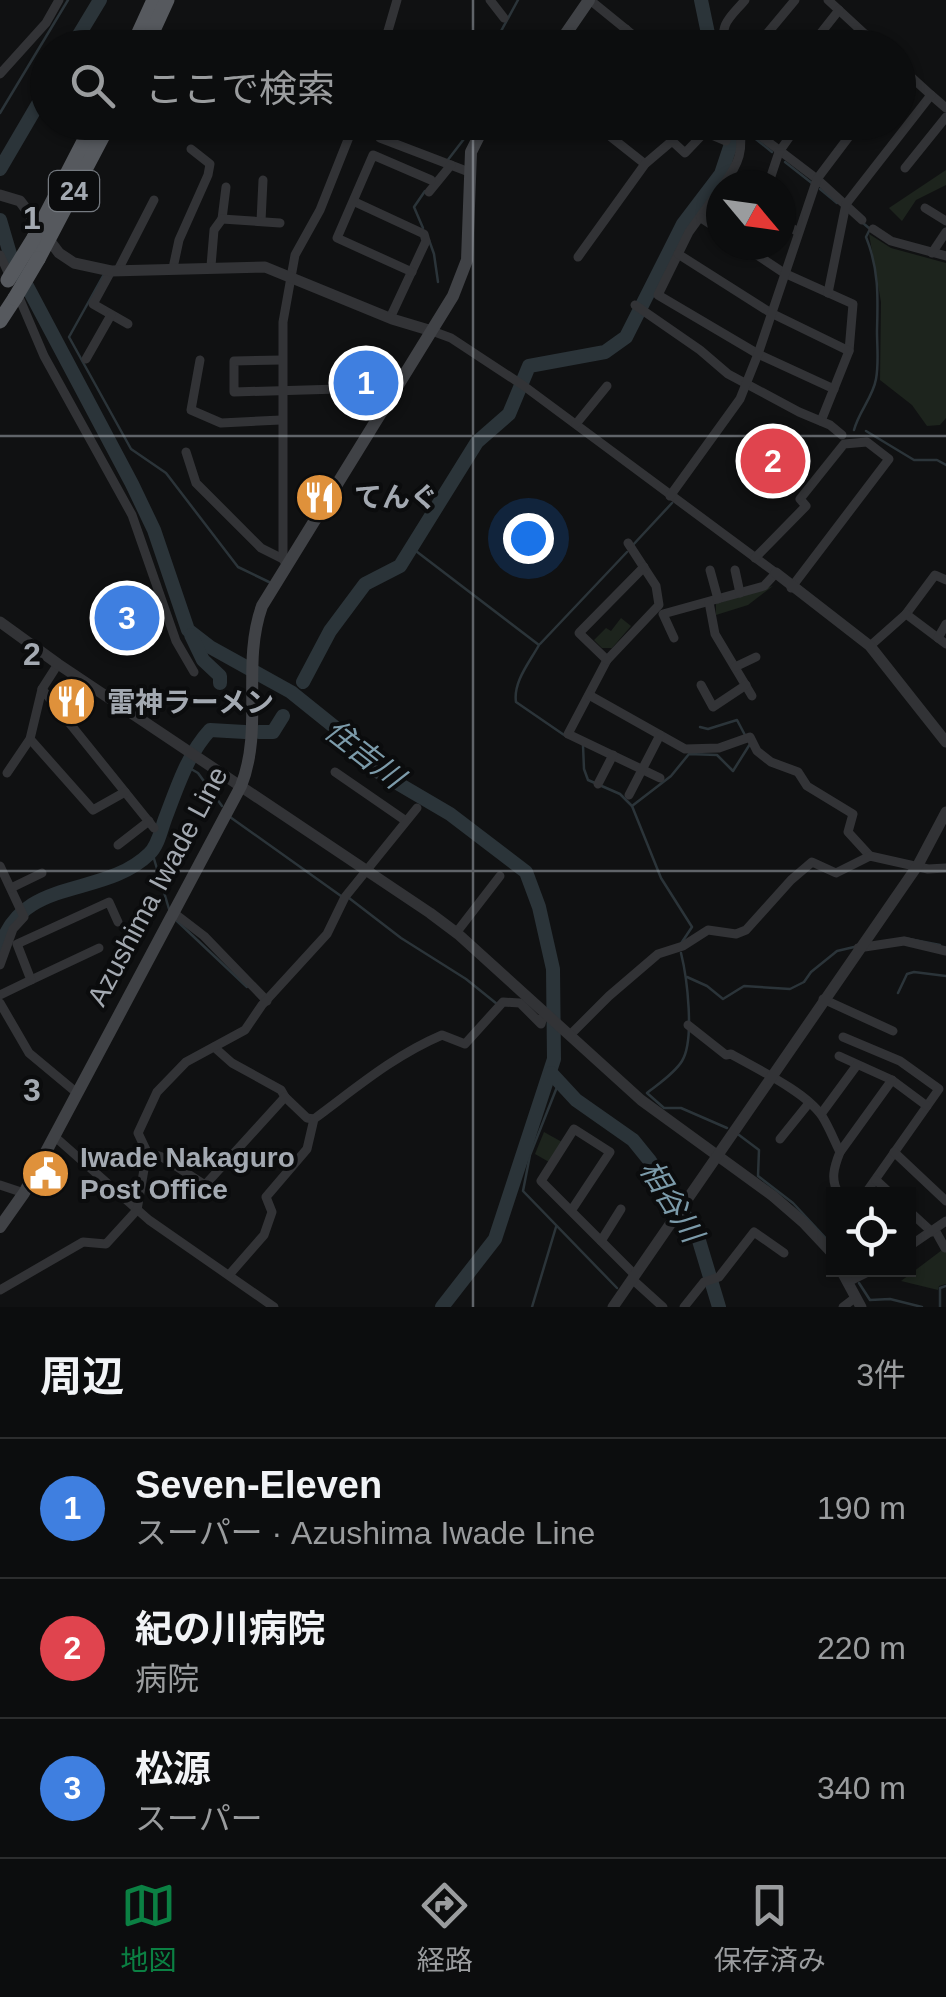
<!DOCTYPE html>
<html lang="ja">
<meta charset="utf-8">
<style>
:root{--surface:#0c0d0e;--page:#151617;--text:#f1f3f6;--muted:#9a9c9e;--line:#2c2d2e;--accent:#0b8043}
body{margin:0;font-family:Arial,"Noto Sans JP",sans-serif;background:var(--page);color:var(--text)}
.controls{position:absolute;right:30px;bottom:30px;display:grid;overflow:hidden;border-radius:0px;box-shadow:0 2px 8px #0004}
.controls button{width:90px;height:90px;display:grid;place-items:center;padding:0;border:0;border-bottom:2px solid var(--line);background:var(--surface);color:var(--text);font:50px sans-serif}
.compass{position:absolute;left:706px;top:170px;width:90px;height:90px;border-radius:50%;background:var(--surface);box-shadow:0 2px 8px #0004;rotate:119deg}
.you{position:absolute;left:528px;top:538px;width:35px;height:35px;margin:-25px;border:8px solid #fff;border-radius:50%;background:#1a73e8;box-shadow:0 0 0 15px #1a73e833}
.badge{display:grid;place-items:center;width:65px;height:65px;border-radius:50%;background:var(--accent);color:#fff;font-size:32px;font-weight:700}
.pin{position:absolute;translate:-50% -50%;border:5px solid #fff;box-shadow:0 2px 10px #0006}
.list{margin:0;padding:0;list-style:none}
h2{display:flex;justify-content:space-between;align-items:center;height:130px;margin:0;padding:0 40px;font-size:42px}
h2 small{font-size:32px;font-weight:400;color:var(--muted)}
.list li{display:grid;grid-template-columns:65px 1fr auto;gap:30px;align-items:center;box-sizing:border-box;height:140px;padding:0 40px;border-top:2px solid var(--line)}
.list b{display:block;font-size:38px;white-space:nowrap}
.list p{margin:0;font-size:32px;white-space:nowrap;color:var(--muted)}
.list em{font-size:32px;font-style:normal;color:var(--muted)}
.icon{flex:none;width:55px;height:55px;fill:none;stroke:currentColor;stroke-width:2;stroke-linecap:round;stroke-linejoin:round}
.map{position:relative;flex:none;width:946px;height:1307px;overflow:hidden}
.search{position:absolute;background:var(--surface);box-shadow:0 2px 8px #0004;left:30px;right:30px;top:30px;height:110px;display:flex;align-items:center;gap:25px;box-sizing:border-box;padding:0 35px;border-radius:55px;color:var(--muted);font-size:38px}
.sheet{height:550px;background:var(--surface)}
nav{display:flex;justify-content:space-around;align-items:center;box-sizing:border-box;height:140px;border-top:2px solid var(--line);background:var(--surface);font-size:28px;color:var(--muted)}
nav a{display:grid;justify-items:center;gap:5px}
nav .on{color:var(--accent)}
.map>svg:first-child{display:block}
</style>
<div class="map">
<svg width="946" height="1307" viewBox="0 0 946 1307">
<rect width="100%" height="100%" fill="#101112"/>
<g fill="#1d241d">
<polygon points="946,170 946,185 916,200 902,221 889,208"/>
<polygon points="869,234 891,248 946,263 946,418 940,425 927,426 912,405 880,380 881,302"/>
<polygon points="773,586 748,605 716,615 716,604"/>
<polygon points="621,618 631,626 612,648 602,648 594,640 606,628 611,631"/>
<polygon points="544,1132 562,1142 549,1162 535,1154"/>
<polygon points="946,1247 946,1284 939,1286 938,1290 901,1281"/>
</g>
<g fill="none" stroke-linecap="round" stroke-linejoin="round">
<g stroke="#2b3439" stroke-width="2.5">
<polyline points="496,48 494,44 518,0"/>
<polyline points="0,113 68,0"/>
<polyline points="747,132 772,152"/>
<polyline points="447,161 467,135"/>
<polyline points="785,162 813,184"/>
<polyline points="820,189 837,203"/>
<polyline points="423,228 414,207 425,191"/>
<polyline points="429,240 434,254 438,282"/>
<polyline points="103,276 69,337 131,449 166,473 238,567 269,582"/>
<path d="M854,430C859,411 873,397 876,379C879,363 877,347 877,331C878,297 879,269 866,237L870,229L863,223"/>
<polyline points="866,431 914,460 937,460 946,465"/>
<polyline points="632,546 672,503"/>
<path d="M412,548L539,645C529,663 513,682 516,702L567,737"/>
<polyline points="540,644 627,552"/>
<polyline points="700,727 708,729 737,720 746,737"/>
<polyline points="583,745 584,769 588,780 620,794 632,806 661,878 692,927 680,945"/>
<polyline points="186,766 198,773 222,806"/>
<polyline points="632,806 671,776 689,754 717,755 733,771 750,744"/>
<polyline points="230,817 341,896"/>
<polyline points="152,852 169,909"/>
<polyline points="349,898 401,938 466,979 497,1004"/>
<polyline points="177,921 247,987"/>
<polyline points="904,938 940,945"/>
<path d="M681,953C687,977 695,1040 682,1061C674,1074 658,1084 647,1093L664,1108H681L727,1128"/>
<polyline points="687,977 707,986 723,999 744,986 790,989 804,982 811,972 837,951 854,947"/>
<polyline points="898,993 907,974 914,972 946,976"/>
<polyline points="559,1082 530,1155 523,1191 617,1288"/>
<polyline points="739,1135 759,1150 758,1176 793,1203 833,1246"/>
<polyline points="859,1283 870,1300 890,1299 922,1307"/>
<polyline points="532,1307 556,1227"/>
<polyline points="940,1307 940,1288 946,1286"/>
</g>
<g stroke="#2b3439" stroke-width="14">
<polyline points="701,0 711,48"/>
<polyline points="71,48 100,0"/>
<polyline points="0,169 48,87"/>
<polyline points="0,220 10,254 132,484 154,530 188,630 210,647 291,692 337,729 375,770 450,814 526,872 539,907 553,969 554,1059 495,1239 442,1307"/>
<polyline points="191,635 203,660 220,676 220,683"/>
<polyline points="303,682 330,631 365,584 400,566 477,442 509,414 529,366 605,352 626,337 683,224 721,174 732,141 727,122"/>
<polyline points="259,732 273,732 283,716"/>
<path d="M0,949C21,875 103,899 149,854C158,846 161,830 165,819C177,788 187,755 210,730L245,732"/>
<polyline points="551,1073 576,1100 633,1140 650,1161 697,1234 719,1307"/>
</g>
<g stroke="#323336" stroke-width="9">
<polyline points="490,0 504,18"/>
<polyline points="590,0 649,48"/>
<polyline points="828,0 880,48"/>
<polyline points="383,48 397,0"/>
<polyline points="611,48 626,29"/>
<path d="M724,48C720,22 730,18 745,0"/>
<polyline points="755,48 795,0"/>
<polyline points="809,48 839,10"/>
<polyline points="857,48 867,35"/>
<polyline points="0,74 46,23 59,0"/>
<polyline points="931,95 946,108"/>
<polyline points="387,122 380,138 469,172"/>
<polyline points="453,122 478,136"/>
<polyline points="592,122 645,164"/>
<polyline points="742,122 817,179 862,220"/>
<polyline points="905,168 946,117"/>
<path d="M723,185C739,164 745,149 738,122"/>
<polyline points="768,185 779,152 800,122"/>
<polyline points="721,188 689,232 658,295 758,354 834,389"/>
<polyline points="429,192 451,165"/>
<polyline points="355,202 424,234 426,241 390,318"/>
<polyline points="925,208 946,221"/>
<polyline points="701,218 721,231"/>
<polyline points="222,219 226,187"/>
<polyline points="261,221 263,180"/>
<polyline points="781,221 798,232"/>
<polyline points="873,229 891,241 946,256"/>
<polyline points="742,245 784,273 853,304 849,351"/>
<polyline points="932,253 946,232"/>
<polyline points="678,254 771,313 849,351 821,421"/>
<polyline points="0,255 10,277"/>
<polyline points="578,257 645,164 672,141 685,153 705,132 726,141 722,122"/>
<polyline points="211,266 214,230 222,219 280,223"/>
<polyline points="173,268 179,240 208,175 210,164 191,149"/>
<polyline points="118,270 154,200"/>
<polyline points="111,271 93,304 128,324"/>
<polyline points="412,272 337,238 373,155 431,180"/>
<polyline points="828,293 846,204 931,95 898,65"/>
<polyline points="18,295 44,356 132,515 176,641 194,672"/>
<polyline points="635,305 700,350 728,374 799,412 830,425 842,435"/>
<polyline points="432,331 451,338 524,386 776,573 764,586 663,614 674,638"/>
<polyline points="86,359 111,315"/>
<polyline points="200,360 191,410 221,423 281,420"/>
<polyline points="282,360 234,361 234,392 339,389"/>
<polyline points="576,424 607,386"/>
<polyline points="186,452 196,483 261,548 283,559"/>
<polyline points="670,496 740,399 758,354 817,179 860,122"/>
<polyline points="628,543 656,586 659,605 607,660 568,734 660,778"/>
<polyline points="755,558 806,506 800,499 844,444 867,442 889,459 791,588"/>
<polyline points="286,564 283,559 283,322 295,255 320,210 355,122"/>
<polyline points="710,570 718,599"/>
<polyline points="735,570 740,593"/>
<polyline points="946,580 935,575 906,614 946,644"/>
<polyline points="709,602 715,634 752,696"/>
<polyline points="938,638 946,624"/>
<polyline points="870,646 906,614"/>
<polyline points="607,660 579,633 644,567"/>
<polyline points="735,667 756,657"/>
<polyline points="701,685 713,707 746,685"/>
<polyline points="42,689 154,828"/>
<polyline points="589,695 685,749 719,748 750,737 757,751 771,762 798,772 807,786 853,814 848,832 870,856"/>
<polyline points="30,739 93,810 125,792"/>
<polyline points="335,772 406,821"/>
<polyline points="7,773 30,739 42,689 58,664"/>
<polyline points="598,784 613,755"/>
<polyline points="629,795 660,735"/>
<polyline points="118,845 149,821"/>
<polyline points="0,866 24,917 13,929 0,965"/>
<polyline points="11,888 42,873"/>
<polyline points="174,913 204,936 267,1001"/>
<polyline points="456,933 500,876"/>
<polyline points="858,948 904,941 946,951"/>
<polyline points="31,980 99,948"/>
<polyline points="0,995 31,980 17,944 109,902 118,922"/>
<polyline points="823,999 893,1031"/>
<polyline points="0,1003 29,1053 77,1093"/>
<path d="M688,1025L726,1055L731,1054C757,1069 806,1092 822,1116C829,1127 834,1140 840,1152C834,1167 830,1180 839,1194"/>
<polyline points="570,1035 609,996 658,954 683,946 708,930 736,934 746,930 791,880 812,862 836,873 870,856 928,869 946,868"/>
<polyline points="843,1037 900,1061 939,1089 865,1194"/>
<polyline points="214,1047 232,1063 281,1090 285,1097"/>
<polyline points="839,1056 892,1080 927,1106"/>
<polyline points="821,1114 857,1065"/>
<polyline points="54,1136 149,1220 274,1307"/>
<polyline points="780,1139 809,1103"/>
<polyline points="147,1152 162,1157 205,1185 285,1097 307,1118 314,1119"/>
<polyline points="840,1152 892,1080"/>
<polyline points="894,1152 946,1201"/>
<polyline points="876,1180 891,1194"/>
<polyline points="0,1185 24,1193"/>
<polyline points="908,1210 932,1232"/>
<polyline points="571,1211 610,1152 574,1129 541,1181 635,1275"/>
<polyline points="935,1230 945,1248"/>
<polyline points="601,1241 621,1209"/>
<polyline points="908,1247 946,1221"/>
<path d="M229,1275L264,1235L272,1212L266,1197L307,1149L314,1119C356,1088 393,1056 442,1035L465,1044L503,1002L520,1003L541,1024L544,1013"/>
<polyline points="632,1279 663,1307"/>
<polyline points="848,1282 872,1270"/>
<polyline points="0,1290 83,1242 106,1244 137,1210 147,1152 138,1133 157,1092 186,1062 245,1030 262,1005 327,934 345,897 417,808"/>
<polyline points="684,1307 704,1282 719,1277 754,1232 784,1253"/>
<polyline points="843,1307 856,1297"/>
</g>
<g stroke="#323336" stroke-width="11">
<polyline points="0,195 20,201 59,253 74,263 111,271 265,267 392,319 432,331"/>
<polyline points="776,573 870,646 946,742"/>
<polyline points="0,622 58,664 430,913 458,934 641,1100 773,1196 803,1222 834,1255"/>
<polyline points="841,1270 861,1307"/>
<polyline points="613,1307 918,865 946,812"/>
</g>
<g stroke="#404246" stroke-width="12">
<polyline points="556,48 589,0"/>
<path d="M0,1227L24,1193L241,786C264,728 241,665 262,606L453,296L467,260L471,152L486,122"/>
</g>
<g stroke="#56595e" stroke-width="15">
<polyline points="132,48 154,0"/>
<polyline points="145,48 167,0"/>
<polyline points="34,238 94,122"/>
<polyline points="38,259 110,122"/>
<polyline points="0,321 15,298"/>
</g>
<g stroke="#56595e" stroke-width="15">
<polyline points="8,280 34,238"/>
<polyline points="15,298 38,259"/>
</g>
</g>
<path fill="none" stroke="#a3a9b1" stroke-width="2.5" stroke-opacity="0.55" d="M473,0V48M473,122V1307M0,436H946M0,871H946"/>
<defs>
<symbol id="restaurant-disc" viewBox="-11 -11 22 22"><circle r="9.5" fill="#df913b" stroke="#0b0c0d"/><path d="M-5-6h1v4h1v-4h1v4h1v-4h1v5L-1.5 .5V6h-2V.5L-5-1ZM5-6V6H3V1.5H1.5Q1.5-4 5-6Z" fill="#fff"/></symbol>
<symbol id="civic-disc" viewBox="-11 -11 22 22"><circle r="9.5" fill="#df913b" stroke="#0b0c0d"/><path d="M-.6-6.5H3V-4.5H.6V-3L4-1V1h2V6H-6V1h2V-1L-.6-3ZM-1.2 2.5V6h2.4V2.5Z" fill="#fff"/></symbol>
</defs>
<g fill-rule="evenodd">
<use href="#restaurant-disc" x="292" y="470" width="55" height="55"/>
<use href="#restaurant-disc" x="44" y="674" width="55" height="55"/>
<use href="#civic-disc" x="18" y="1146" width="55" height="55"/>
</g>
<g text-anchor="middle" stroke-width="8" stroke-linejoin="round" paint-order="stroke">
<rect fill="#0b0c0d" stroke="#757a80" stroke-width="2.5" x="49" y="171" width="50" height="40" rx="8"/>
<g font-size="25" font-weight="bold" fill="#a3a9b1">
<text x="74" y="200">24</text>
</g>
<g font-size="28" font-weight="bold" fill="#a3a9b1" stroke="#0b0c0d" text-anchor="start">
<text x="354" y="507">てんぐ</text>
<text x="107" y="712">雷神ラーメン</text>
<text x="80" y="1167">Iwade Nakaguro<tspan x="80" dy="32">Post Office</tspan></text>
</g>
<g font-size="28" fill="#a3a9b1" stroke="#0b0c0d">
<text transform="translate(157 886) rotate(-62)" y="10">Azushima Iwade Line</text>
</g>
<g font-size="30" font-style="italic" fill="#7c9baa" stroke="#0b0c0d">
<text transform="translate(364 754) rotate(38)" y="10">住吉川</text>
<text transform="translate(671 1201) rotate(58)" y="10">相谷川</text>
</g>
</g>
<g font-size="32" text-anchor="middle" font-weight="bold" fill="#a3a9b1" stroke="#0b0c0d" stroke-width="8" stroke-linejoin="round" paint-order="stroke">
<text x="32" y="229">1</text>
<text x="32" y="665">2</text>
<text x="32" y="1101">3</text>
</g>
</svg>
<div class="controls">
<button><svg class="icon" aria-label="locate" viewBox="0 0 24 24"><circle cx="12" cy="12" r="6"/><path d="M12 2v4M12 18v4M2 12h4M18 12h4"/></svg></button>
</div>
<svg class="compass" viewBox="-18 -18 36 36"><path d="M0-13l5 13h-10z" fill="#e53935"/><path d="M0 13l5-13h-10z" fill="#9a9c9e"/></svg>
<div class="you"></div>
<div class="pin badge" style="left:366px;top:383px;background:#3f7fe0">1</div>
<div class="pin badge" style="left:773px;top:461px;background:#e0444e">2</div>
<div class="pin badge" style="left:127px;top:618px;background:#3f7fe0">3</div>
<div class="search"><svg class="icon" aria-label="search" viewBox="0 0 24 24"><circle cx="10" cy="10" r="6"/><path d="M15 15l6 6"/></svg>ここで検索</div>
</div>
<section class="sheet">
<h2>周辺<small>3件</small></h2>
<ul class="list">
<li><span class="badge" style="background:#3f7fe0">1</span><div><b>Seven-Eleven</b><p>スーパー · Azushima Iwade Line</p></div><em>190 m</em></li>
<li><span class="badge" style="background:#e0444e">2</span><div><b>紀の川病院</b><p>病院</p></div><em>220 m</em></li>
<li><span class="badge" style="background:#3f7fe0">3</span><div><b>松源</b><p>スーパー</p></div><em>340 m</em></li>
</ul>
</section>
<nav>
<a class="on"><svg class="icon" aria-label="map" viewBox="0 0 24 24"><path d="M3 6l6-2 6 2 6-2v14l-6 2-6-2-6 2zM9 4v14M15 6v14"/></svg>地図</a>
<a><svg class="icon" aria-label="directions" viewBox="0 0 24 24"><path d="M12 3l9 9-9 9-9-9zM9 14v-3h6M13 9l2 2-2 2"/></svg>経路</a>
<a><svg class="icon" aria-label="saved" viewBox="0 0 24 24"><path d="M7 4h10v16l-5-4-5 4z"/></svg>保存済み</a>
</nav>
